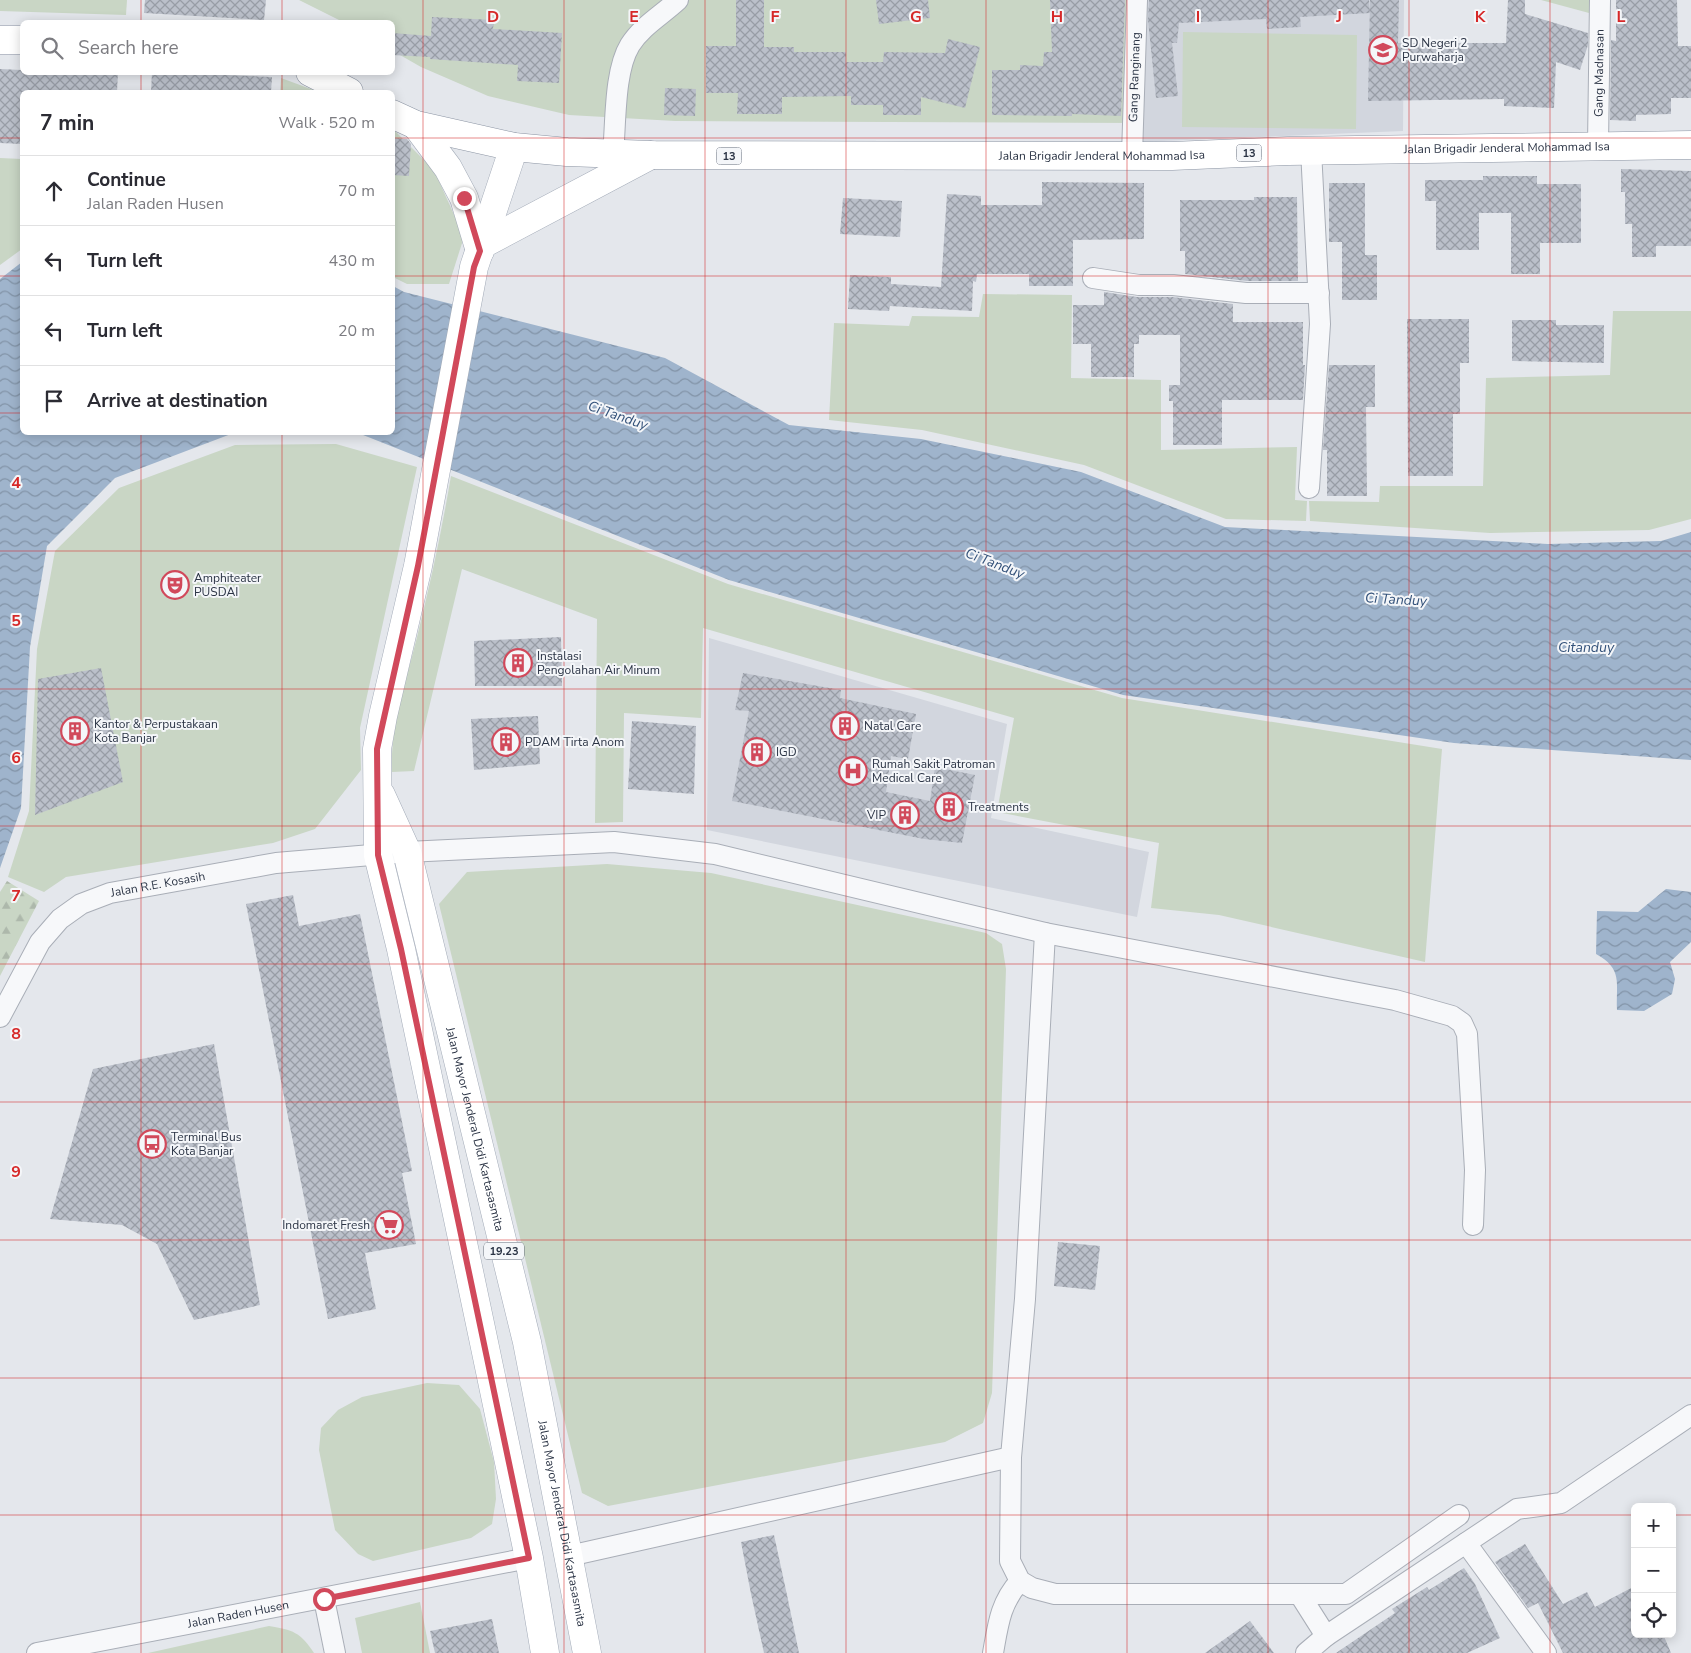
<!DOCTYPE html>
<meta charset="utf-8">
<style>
:root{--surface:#fff;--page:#f2f2f3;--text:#2b2b33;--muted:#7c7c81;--line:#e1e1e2}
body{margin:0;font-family:"Nunito Sans",sans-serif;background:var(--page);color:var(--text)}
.controls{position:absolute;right:15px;bottom:15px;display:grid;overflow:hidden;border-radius:8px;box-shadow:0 2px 12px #0003}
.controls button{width:45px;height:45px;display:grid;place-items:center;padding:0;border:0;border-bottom:1px solid var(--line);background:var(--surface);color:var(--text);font:25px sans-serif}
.stop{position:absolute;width:15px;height:15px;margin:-11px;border:4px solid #d1495b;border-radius:50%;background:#fff}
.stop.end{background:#d1495b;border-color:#fff;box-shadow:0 1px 5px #0008}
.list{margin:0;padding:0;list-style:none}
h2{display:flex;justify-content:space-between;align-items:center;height:65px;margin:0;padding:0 20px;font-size:21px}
h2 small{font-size:16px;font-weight:400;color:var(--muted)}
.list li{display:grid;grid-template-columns:32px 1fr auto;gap:15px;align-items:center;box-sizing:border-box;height:70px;padding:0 20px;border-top:1px solid var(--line)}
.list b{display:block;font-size:19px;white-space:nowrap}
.list p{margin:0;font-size:16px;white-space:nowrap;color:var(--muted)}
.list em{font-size:16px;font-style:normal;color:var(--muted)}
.icon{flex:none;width:28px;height:28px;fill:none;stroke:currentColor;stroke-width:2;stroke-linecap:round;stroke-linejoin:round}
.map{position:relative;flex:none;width:1691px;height:1653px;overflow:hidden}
.search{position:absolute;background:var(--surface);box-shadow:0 2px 12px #0003;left:20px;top:20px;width:375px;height:55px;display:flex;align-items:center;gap:12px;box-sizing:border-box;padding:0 18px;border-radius:8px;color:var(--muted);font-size:19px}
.panel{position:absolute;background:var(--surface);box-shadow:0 2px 12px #0003;left:20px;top:90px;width:375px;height:345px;border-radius:8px}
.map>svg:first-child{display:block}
</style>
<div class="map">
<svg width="1691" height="1653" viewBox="0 0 1691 1653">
<defs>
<pattern id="forest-firs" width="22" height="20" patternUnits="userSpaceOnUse" patternTransform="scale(1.25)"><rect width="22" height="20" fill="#c9d6c5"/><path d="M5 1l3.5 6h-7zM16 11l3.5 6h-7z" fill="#adb8ab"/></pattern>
<pattern id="water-waves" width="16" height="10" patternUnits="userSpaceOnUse" patternTransform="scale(1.25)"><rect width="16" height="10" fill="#9fb4cc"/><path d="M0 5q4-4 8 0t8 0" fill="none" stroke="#8293a7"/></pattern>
<pattern id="building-cross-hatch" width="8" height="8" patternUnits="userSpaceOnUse" patternTransform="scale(1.25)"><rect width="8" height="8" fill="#bbc0ca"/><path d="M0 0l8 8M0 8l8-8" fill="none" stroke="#989da6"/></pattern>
</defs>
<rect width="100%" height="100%" fill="#e4e7ec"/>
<g fill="#d2d6de">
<polygon points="1145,0 1404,0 1403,131 1137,142"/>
<polygon points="709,638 1007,724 991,818 1149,852 1137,917 707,830"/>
</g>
<g fill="#c9d6c5">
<polygon points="0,0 127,0 126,15 0,11"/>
<polygon points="299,0 1142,0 1137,123 675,121 569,115 488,96 421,67 393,51 392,22 343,22"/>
<polygon points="1541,0 1590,0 1589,13"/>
<polygon points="1183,32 1357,35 1356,129 1182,127"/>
<polygon points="281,78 319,92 280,92"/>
<polygon points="392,128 434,170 464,237 449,284 407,284 393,277"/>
<polygon points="0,158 22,159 22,249 0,265"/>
<polygon points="983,294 1072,295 1071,378 1161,380 1161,450 1297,447 1295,500 1307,501 1306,521 1226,519 1084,465 922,430 829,420 834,323 909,326 912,316 979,317"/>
<polygon points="1613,311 1691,311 1691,519 1649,530 1490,533 1310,521 1309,501 1379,502 1380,486 1483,486 1486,378 1610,375"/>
<polygon points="336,444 417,467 360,728 361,770 315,829 273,843 66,877 44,892 8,877 29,811 37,649 55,551 119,488 235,445"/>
<path d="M451,476L728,584L1122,698L1442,749L1425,962L1219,915L1151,908L1159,843L997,812L1014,718L703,628L701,718L624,713L623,822L595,823L597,619L462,569L414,771L392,772C390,725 407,679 418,633C431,581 442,529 451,476Z"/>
<polygon points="607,864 711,873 986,933 1002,944 1006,969 992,1393 983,1423 945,1442 608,1506 582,1493 439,904 467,872"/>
<polygon points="427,1383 459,1385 480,1409 494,1462 496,1499 492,1524 471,1538 373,1561 358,1554 335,1530 319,1450 321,1428 338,1410 362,1397"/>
<polygon points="420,1602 430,1653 362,1653 355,1618"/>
<path d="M269,1626C293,1630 300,1632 314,1653H148Z"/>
</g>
<polygon fill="url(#forest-firs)" points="7,881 39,901 0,976 0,892"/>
<g fill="url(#water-waves)">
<polygon points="22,262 22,432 282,433 231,434 115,478 47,546 30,647 21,808 0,868 0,279"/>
<polygon points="393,286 404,292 665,358 789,425 921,439 1081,472 1225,527 1548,544 1661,541 1691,532 1691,760 1454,743 1123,695 729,580 358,433 392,432"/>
<path d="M1666,889L1691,892V942L1670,962L1675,979L1672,994L1644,1011L1617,1010C1616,982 1623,969 1596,954L1597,911L1638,912Z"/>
</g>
<g fill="url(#building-cross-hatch)">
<polygon points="145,0 266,0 264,20 144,13"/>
<polygon points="736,0 764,0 764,47 794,47 794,52 846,52 846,62 883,62 884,52 945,53 948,39 980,47 965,108 921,97 921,115 883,115 883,105 851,105 851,96 782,97 782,114 737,114 738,93 706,93 706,46 736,46"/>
<polygon points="876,0 928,0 930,18 879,24"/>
<polygon points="1050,0 1125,0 1121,116 1072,114 1072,116 992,115 992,70 1020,70 1020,65 1043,66 1044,52 1052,52"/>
<polygon points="1149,0 1369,0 1370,13 1300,17 1301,27 1267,29 1266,19 1179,23 1177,43 1172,43 1178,96 1156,98 1148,20"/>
<polygon points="1370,0 1399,0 1398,43 1506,43 1508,0 1525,0 1525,14 1588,33 1588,45 1580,70 1556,62 1554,108 1504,106 1504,99 1368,101"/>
<polygon points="1616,0 1677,0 1678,46 1691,46 1691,98 1671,98 1671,114 1636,115 1636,121 1610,120 1611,40 1616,41"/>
<polygon points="432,17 494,20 493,29 562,33 559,83 517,81 518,65 430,59 430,57 392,55 392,33 431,36"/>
<polygon points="0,69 22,70 22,72 118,72 117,92 22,92 22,144 0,143"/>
<polygon points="152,72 272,77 271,92 151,92"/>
<polygon points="665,88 696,89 695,116 664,115"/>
<polygon points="392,138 407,139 411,144 409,176 392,175"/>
<polygon points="1621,169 1691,171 1691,246 1656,246 1656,257 1632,257 1632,224 1625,224 1625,192 1621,192"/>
<polygon points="1483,176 1537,176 1537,184 1581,184 1581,243 1540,243 1540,274 1511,274 1511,213 1479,213 1479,250 1436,250 1436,201 1425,201 1425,180 1483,180"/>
<polygon points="1042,182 1144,183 1144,239 1073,240 1073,286 1029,286 1029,274 977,274 976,282 973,281 972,311 890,306 889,311 848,309 850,275 891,277 891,284 941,287 947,194 981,196 981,205 1042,205"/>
<polygon points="1329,183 1365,183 1365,255 1377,255 1377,300 1342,300 1342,242 1329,242"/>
<polygon points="1254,197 1297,197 1298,281 1247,281 1185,274 1185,251 1180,251 1180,200 1254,200"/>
<polygon points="843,198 902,201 900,237 840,234"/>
<polygon points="1104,292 1137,297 1172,297 1233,304 1233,322 1303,322 1303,365 1305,365 1303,400 1222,400 1222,445 1173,445 1173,401 1169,401 1169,385 1180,385 1180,335 1139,335 1139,344 1134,344 1134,377 1091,377 1091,344 1073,344 1073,305 1104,305"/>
<polygon points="1407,319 1469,319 1469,363 1460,363 1460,414 1453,414 1453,476 1408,476"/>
<polygon points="1512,320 1556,320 1556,325 1604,325 1604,363 1512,361"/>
<polygon points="1329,365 1375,365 1375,407 1366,407 1367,496 1327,496 1327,450 1323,450"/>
<polygon points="561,637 562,686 475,686 474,641"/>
<polygon points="101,668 123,782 35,815 38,679"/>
<polygon points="743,673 841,690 840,698 916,714 908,759 891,756 886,792 930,801 935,767 975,775 962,843 924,839 732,801 749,711 735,710"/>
<polygon points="538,716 540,764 474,770 471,719"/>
<polygon points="632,721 696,726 694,794 628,789"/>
<polygon points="293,895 299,926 360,914 412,1171 402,1173 416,1244 365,1253 376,1309 328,1319 246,904"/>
<polygon points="214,1044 260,1305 194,1320 157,1244 122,1225 50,1219 93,1069"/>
<polygon points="1058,1242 1100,1246 1095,1290 1054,1286"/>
<polygon points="774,1535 787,1595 799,1653 764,1653 751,1594 741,1542"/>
<polygon points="1525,1544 1563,1604 1587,1592 1595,1607 1635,1586 1635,1634 1663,1634 1671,1653 1563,1653 1538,1603 1528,1608 1495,1562"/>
<polygon points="1464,1568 1475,1584 1500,1638 1467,1653 1336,1653 1395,1613 1392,1609 1427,1587 1429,1590"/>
<polygon points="492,1619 499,1653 435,1653 430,1631"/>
<polygon points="1250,1621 1274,1653 1205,1653"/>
</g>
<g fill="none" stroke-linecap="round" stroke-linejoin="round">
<defs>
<g id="minor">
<path id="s1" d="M1598,145L1600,0"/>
<path d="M613,154C616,123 614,71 630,45C642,26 662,15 678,0"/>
<path id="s2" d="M1132,155L1137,0"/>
<polyline points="1093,278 1139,285 1173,285 1246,293 1319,293"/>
<polyline points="1309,488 1320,324 1311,150"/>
<polyline points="1045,933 1025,1299 1011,1457 1010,1561 1020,1581 1032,1588 1055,1594 1346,1594 1459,1515"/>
<path id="s3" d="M0,1017L40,942L60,919L81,904L110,893L276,863L407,852L614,842L715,854L1045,933L1395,1000L1452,1016L1462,1023L1467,1034L1475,1170L1473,1225"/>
<polyline points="1466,1543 1546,1653"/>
<polyline points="569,1556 1011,1457"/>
<polyline points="1300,1595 1326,1636 1517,1509 1561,1503 1691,1415"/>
<polyline points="324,1599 335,1653"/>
<path id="s4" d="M37,1653L529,1558"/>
<path d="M993,1653C998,1625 1000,1603 1020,1581"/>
<polyline points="1306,1653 1326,1636"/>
</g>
<g id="primary">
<polyline points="416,125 448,168 464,198 480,251"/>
<polyline points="514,147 474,267 418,566 383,716 377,749 378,855 401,949 482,1333 529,1558 545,1653"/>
<polyline points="481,245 651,155"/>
<path id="s5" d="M381,795L407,852L527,1342L587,1653"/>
</g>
<g id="trunk">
<polyline points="0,40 22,40"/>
<polyline points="310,72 349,92"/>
<path id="s6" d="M392,114L416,125L514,147L567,152L651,155L1172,156L1288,151L1691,145"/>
</g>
</defs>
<use href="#minor" stroke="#a9aeb7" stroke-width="22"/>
<use href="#primary" stroke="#a3abb8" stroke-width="29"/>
<use href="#trunk" stroke="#8b94a3" stroke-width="29"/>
<use href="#minor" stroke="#f7f8fa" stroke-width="20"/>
<use href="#primary" stroke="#fff" stroke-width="28"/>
<use href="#trunk" stroke="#fff" stroke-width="28"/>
</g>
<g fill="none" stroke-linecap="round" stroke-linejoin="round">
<polyline stroke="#d1495b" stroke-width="6" points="324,1599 529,1558 401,949 378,855 377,749 418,566 474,267 480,251 464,198"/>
</g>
<path fill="none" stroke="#d62828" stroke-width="1" stroke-opacity="0.55" d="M141,0V22M282,0V22M423,0V1653M564,0V1653M705,0V1653M846,0V1653M986,0V1653M1127,0V1653M1268,0V1653M1409,0V1653M1550,0V1653M141,72V92M282,72V92M0,138H22M392,138H1691M0,276H22M392,276H1691M0,413H22M392,413H1691M141,432V1653M282,432V1653M0,551H1691M0,689H1691M0,826H1691M0,964H1691M0,1102H1691M0,1240H1691M0,1378H1691M0,1515H1635M1672,1515H1691"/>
<defs>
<symbol id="school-ring" viewBox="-11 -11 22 22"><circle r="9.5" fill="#f4f6f9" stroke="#d1495b" stroke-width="1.5"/><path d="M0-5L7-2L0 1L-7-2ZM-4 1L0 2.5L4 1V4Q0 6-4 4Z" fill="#d1495b"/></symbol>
<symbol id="theatre-ring" viewBox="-11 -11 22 22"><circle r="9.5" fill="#f4f6f9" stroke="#d1495b" stroke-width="1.5"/><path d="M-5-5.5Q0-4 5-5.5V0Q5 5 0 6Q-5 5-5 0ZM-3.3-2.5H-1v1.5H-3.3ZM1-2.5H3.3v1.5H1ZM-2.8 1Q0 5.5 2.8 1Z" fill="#d1495b"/></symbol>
<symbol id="building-ring" viewBox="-11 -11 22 22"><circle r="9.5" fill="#f4f6f9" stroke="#d1495b" stroke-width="1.5"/><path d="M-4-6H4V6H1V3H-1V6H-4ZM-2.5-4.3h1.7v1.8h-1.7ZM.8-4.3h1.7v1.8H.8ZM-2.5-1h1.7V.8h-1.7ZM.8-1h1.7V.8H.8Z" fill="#d1495b"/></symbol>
<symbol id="hospital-ring" viewBox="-11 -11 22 22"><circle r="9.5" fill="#f4f6f9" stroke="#d1495b" stroke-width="1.5"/><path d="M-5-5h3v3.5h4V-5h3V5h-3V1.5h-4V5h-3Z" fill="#d1495b"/></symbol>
<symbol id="bus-ring" viewBox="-11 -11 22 22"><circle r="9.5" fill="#f4f6f9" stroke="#d1495b" stroke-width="1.5"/><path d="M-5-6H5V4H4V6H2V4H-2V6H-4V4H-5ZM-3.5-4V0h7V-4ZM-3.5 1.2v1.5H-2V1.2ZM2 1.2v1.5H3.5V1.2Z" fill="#d1495b"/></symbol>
<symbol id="supermarket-ring" viewBox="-11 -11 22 22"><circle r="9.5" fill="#f4f6f9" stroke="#d1495b" stroke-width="1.5"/><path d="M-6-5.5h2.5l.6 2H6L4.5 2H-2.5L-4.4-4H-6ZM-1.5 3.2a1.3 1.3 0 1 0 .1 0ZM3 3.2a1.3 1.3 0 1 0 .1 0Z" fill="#d1495b"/></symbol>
</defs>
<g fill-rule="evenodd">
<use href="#school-ring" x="1367" y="34" width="32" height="32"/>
<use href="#theatre-ring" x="159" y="569" width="32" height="32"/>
<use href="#building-ring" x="502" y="647" width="32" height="32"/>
<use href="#building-ring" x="829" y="710" width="32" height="32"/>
<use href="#building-ring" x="59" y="715" width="32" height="32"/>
<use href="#building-ring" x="490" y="726" width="32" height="32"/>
<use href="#building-ring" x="741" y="736" width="32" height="32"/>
<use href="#hospital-ring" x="837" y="755" width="32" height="32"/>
<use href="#building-ring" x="933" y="791" width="32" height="32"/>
<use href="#building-ring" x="889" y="799" width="32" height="32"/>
<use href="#bus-ring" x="136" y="1128" width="32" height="32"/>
<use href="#supermarket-ring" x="373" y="1209" width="32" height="32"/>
</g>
<g text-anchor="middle" stroke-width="4" stroke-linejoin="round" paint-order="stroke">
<g fill="#f4f6f9" stroke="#676e7b" stroke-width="1">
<rect x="1236.5" y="144.5" width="25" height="17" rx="4"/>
<rect x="716.5" y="147.5" width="25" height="17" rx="4"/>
<rect x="484" y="1242.5" width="40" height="17" rx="4"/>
</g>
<g font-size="11" font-weight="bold" fill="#2b3445">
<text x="1249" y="157">13</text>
<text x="729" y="160">13</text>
<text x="504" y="1255">19.23</text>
</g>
<g font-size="12" fill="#2b3445" stroke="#f4f6f9" text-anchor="start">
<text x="1402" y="47">SD Negeri 2<tspan x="1402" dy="14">Purwaharja</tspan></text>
<text x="194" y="582">Amphiteater<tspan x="194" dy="14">PUSDAI</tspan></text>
<text x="537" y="660">Instalasi<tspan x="537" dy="14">Pengolahan Air Minum</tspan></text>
<text x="94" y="728">Kantor &amp; Perpustakaan<tspan x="94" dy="14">Kota Banjar</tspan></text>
<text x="864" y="730">Natal Care</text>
<text x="525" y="746">PDAM Tirta Anom</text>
<text x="776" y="756">IGD</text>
<text x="872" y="768">Rumah Sakit Patroman<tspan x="872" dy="14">Medical Care</tspan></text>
<text x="968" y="811">Treatments</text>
<text x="886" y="819" text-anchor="end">VIP</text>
<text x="171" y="1141">Terminal Bus<tspan x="171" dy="14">Kota Banjar</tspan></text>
<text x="370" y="1229" text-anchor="end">Indomaret Fresh</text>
</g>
<g font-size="12" fill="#2b3445" stroke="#f4f6f9">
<text dy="4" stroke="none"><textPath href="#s1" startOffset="72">Gang Madnasan</textPath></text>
<text dy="4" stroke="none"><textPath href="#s2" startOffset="78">Gang Ranginang</textPath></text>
<text dy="4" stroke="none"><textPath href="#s6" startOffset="1120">Jalan Brigadir Jenderal Mohammad Isa</textPath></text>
<text dy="4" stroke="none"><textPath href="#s6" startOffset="715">Jalan Brigadir Jenderal Mohammad Isa</textPath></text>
<text dy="4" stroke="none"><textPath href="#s3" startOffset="221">Jalan R.E. Kosasih</textPath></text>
<text dy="4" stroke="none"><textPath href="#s5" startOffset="348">Jalan Mayor Jenderal Didi Kartasasmita</textPath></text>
<text dy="4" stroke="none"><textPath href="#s5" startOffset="752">Jalan Mayor Jenderal Didi Kartasasmita</textPath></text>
<text dy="4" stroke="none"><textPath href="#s4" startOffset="205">Jalan Raden Husen</textPath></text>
</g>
<g font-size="14" font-style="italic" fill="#34527a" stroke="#f4f6f9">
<text transform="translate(618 415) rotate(19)" y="5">Ci Tanduy</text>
<text transform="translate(995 563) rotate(21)" y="5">Ci Tanduy</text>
<text transform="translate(1396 599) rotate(3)" y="5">Ci Tanduy</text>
<text x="1586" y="652">Citanduy</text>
</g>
</g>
<g font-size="16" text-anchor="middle" font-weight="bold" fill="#d62828" stroke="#f4f6f9" stroke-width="4" stroke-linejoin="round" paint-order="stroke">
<text x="493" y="22">D</text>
<text x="634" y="22">E</text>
<text x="775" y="22">F</text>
<text x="916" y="22">G</text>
<text x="1057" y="22">H</text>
<text x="1198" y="22">I</text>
<text x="1339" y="22">J</text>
<text x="1480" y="22">K</text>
<text x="1621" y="22">L</text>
<text x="16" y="488">4</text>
<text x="16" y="626">5</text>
<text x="16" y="763">6</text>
<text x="16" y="901">7</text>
<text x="16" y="1039">8</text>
<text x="16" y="1177">9</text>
</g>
</svg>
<div class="controls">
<button>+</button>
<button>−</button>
<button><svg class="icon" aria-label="locate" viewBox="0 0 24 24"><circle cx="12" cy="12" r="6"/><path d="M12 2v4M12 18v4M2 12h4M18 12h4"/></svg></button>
</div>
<div class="stop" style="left:324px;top:1599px"></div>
<div class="stop end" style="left:464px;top:198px"></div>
<div class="search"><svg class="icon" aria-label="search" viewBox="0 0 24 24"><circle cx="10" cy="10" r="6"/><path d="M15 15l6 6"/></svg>Search here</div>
<section class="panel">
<h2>7 min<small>Walk · 520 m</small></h2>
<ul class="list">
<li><svg class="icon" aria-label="ahead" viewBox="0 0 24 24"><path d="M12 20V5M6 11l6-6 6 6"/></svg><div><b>Continue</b><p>Jalan Raden Husen</p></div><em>70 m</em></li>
<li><svg class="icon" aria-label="left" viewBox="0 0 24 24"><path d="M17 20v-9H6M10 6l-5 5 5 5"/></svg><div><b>Turn left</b></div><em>430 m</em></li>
<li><svg class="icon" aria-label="left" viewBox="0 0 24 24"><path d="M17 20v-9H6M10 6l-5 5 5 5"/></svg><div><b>Turn left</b></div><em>20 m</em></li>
<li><svg class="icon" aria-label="arrive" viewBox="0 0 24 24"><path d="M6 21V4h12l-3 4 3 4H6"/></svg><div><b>Arrive at destination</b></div></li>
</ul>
</section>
</div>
